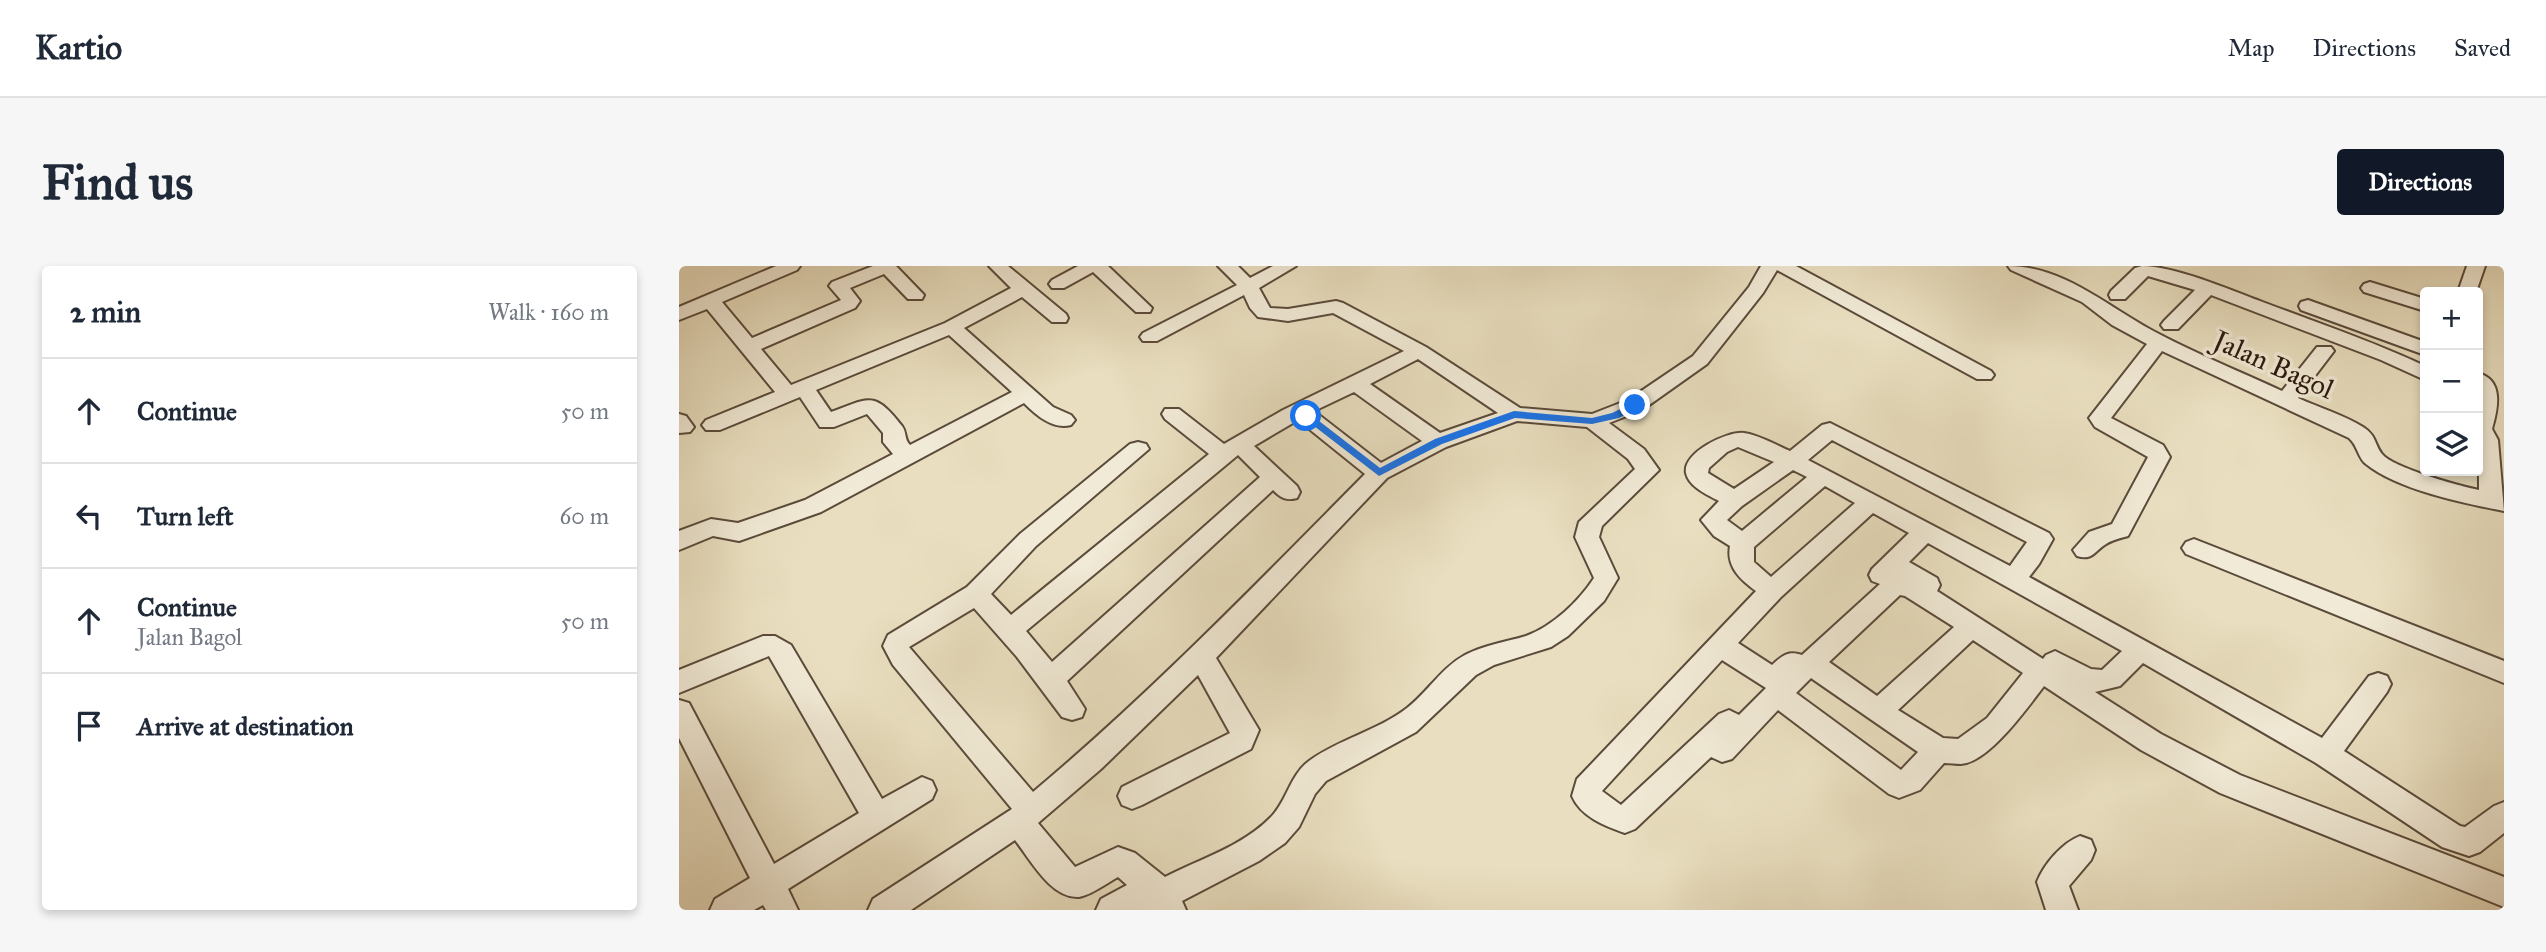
<!DOCTYPE html>
<meta charset="utf-8">
<style>
:root{--surface:#fff;--page:#f6f6f7;--text:#1f2937;--muted:#747a83;--line:#e0e1e3;--accent:#111827}
body{margin:0;font-family:"IM FELL Great Primer",serif;background:var(--page);color:var(--text)}
.controls{position:absolute;right:21px;top:21px;display:grid;overflow:hidden;border-radius:7px;box-shadow:0 4px 10px #0003}
.controls button{width:63px;height:63px;display:grid;place-items:center;padding:0;border:0;border-bottom:2px solid var(--line);background:var(--surface);color:var(--text);font:35px sans-serif}
.stop{position:absolute;width:21px;height:21px;margin:-16px;border:5px solid #1a73e8;border-radius:50%;background:#fff}
.stop.end{background:#1a73e8;border-color:#fff;box-shadow:0 2px 7px #0008}
.list{margin:0;padding:0;list-style:none}
h2{display:flex;justify-content:space-between;align-items:center;height:91px;margin:0;padding:0 28px;font-size:30px}
h2 small{font-size:23px;font-weight:400;color:var(--muted)}
.list li{display:grid;grid-template-columns:46px 1fr auto;gap:21px;align-items:center;box-sizing:border-box;height:105px;padding:0 28px;border-top:2px solid var(--line)}
.list b{display:block;font-size:26px;white-space:nowrap}
.list p{margin:0;font-size:23px;white-space:nowrap;color:var(--muted)}
.list em{font-size:23px;font-style:normal;color:var(--muted)}
.icon{flex:none;width:38px;height:38px;fill:none;stroke:currentColor;stroke-width:2;stroke-linecap:round;stroke-linejoin:round}
.map{position:relative;flex:none;width:1825px;height:644px;overflow:hidden;border-radius:7px}
header{display:flex;align-items:center;gap:42px;box-sizing:border-box;height:98px;padding:0 35px;background:var(--surface);border-bottom:2px solid var(--line)}
header strong{font-size:33px}
nav{display:flex;gap:38px;margin-inline-start:auto;font-size:24px}
.intro{display:flex;align-items:center;justify-content:space-between;box-sizing:border-box;height:168px;padding:0 42px}
h1{margin:0;font-size:49px}
.button{padding:18px 32px;border-radius:7px;background:var(--accent);color:#fff;font-size:24px;font-weight:700}
main{display:flex;gap:42px;padding:0 42px}
aside{flex:1;background:var(--surface);border-radius:7px;box-shadow:0 4px 10px #0003}
.map>svg:first-child{display:block}
</style>
<header>
<strong>Kartio</strong>
<nav><a>Map</a><a>Directions</a><a>Saved</a></nav>
</header>
<div class="intro"><h1>Find us</h1><a class="button">Directions</a></div>
<main>
<aside>
<h2>2 min<small>Walk · 160 m</small></h2>
<ul class="list">
<li><svg class="icon" aria-label="ahead" viewBox="0 0 24 24"><path d="M12 20V5M6 11l6-6 6 6"/></svg><div><b>Continue</b></div><em>50 m</em></li>
<li><svg class="icon" aria-label="left" viewBox="0 0 24 24"><path d="M17 20v-9H6M10 6l-5 5 5 5"/></svg><div><b>Turn left</b></div><em>60 m</em></li>
<li><svg class="icon" aria-label="ahead" viewBox="0 0 24 24"><path d="M12 20V5M6 11l6-6 6 6"/></svg><div><b>Continue</b><p>Jalan Bagol</p></div><em>50 m</em></li>
<li><svg class="icon" aria-label="arrive" viewBox="0 0 24 24"><path d="M6 21V4h12l-3 4 3 4H6"/></svg><div><b>Arrive at destination</b></div></li>
</ul>
</aside>
<div class="map">
<svg width="1825" height="644" viewBox="0 0 1825 644">
<rect width="100%" height="100%" fill="#e9dfc0"/>
<filter id="stains"><feTurbulence type="fractalNoise" baseFrequency=".00286" numOctaves="4"/><feColorMatrix values="0 0 0 0 .2 0 0 0 0 .09 0 0 0 0 .02 0 0 0 .5 -.17"/></filter>
<radialGradient id="worn" r=".72"><stop offset=".6" stop-color="#630" stop-opacity="0"/><stop offset="1" stop-color="#630" stop-opacity=".3"/></radialGradient>
<g fill="none" stroke-linecap="round" stroke-linejoin="round">
<defs>
<g id="minor">
<path d="M97,0H121L118,4L43,36L73,72L162,34L150,20L153,16L194,0H217L245,29L243,33H229L205,8L171,22L181,35L176,42L82,83L112,119L266,57L332,22L310,0H329L387,48L389,52L387,56H373L343,31L285,62L374,141L392,149L396,154L392,159C374,164 357,149 345,137L142,246L60,275L34,270L0,284V265L32,253L59,257L126,234L214,188L204,176V167L188,148L155,161H141L121,131L41,164H27L23,159L27,154L96,126L28,43L0,54V41ZM270,69L333,126L231,179C225,173 228,167 223,160C195,124 190,132 152,146L137,124Z"/>
<polygon points="399,0 429,0 473,42 471,46 457,46 414,6 385,22 373,22 370,18 373,14"/>
<path d="M539,0H559L571,12L594,0H617L580,22L591,42L609,43L657,35L664,37L747,81L841,142L913,148L949,134L1014,90L1070,21L1082,0H1117L1312,105L1315,109L1312,113H1298L1098,4L1084,27L1028,98L963,144L930,157L965,183L980,204L923,260L920,271L939,312L925,335L889,370L872,381L815,399L797,409L737,466L647,515L636,528L620,561L606,577L580,595L503,635L507,644H417L422,633L448,619L439,611C428,617 412,629 400,631C372,633 351,593 336,574L232,644H189L194,633L333,543L214,399L204,380L209,369L288,321L341,268L451,178L459,176L467,178L470,183L357,280L312,328L332,349L530,188L486,153L483,148L486,143H500L545,178L604,144L725,85L654,47L609,55L579,51L571,42L565,29L478,75H464L461,71L464,67L558,19ZM739,93L819,147L761,167L691,118ZM675,126L743,175L702,197L635,145ZM619,154L686,208C578,317 472,427 354,526L230,381L295,342L338,391L383,451L393,454L403,451L406,443L388,415L594,224C602,232 607,235 618,232L621,226L618,220L575,180ZM838,155L908,161L949,193L956,203L900,256L896,271L915,312C900,335 874,360 847,370C827,376 805,379 786,389C762,402 749,426 728,442C698,465 660,473 630,495C611,509 608,535 592,551C564,580 521,593 486,611L456,587L439,581L396,601L359,557L422,503L519,409L551,467L443,521L439,530L443,539L453,543L463,539L572,483L580,464L537,392L708,212L767,181ZM559,189L581,211L373,396L347,365Z"/>
<path d="M1329,0C1386,0 1431,43 1480,68C1520,89 1562,106 1603,125L1638,81H1652L1655,85L1619,132C1641,142 1665,149 1684,161C1698,170 1695,178 1703,188C1714,202 1781,220 1800,224L1799,107C1825,114 1819,142 1813,163L1819,174L1825,245C1785,237 1719,224 1687,198C1679,192 1679,180 1670,172L1483,85L1432,152L1484,179L1491,191L1449,270C1442,272 1433,274 1427,278C1415,285 1414,295 1398,290L1394,284L1410,266L1433,258L1469,191L1416,161L1410,152L1468,78L1433,59L1403,36L1332,4Z"/>
<path d="M1463,0C1495,0 1549,23 1581,35C1636,56 1693,75 1746,100V114L1702,94L1532,29L1499,63H1485L1482,59L1485,55L1516,24L1469,10L1446,33H1432L1430,29L1432,25L1456,2Z"/>
<polygon points="1788,0 1806,0 1797,26 1779,26"/>
<polygon points="1691,16 1746,33 1746,45 1685,26 1682,22 1685,18"/>
<polygon points="1629,34 1746,76 1746,89 1622,44 1620,40 1622,36"/>
<polygon points="0,148 7,150 15,161 11,166 0,167"/>
<path d="M1151,157L1370,267L1374,273L1360,298L1350,311L1643,472L1690,410L1699,407L1708,410L1712,418L1708,426L1665,485L1781,560L1786,561L1815,540L1825,536V567L1801,586L1790,590L1763,581L1637,497L1464,397L1441,420L1416,426L1482,468L1561,509L1825,611V641L1541,527L1462,484L1365,420C1348,442 1310,496 1282,498C1277,498 1270,497 1265,497L1241,524L1220,532L1210,528L1099,444L1053,493L1043,496L1032,491L956,563L946,567C926,560 902,551 893,530L898,513L1077,325C1062,314 1047,301 1051,280L1035,270L1022,254L1040,235C1029,229 1010,221 1007,207C1003,187 1048,165 1065,167C1080,169 1097,179 1111,185L1143,159ZM1153,174L1348,276L1331,300L1129,194ZM1059,181L1095,196L1055,223L1029,207L1030,202L1048,186ZM1114,204L1128,211L1063,265L1048,254L1063,240ZM1146,220L1176,237L1092,311L1075,296V281ZM1194,247L1230,267L1193,303L1190,309L1193,315L1201,318L1123,389C1109,384 1103,390 1093,399L1059,377L1102,331ZM1249,277L1443,385L1423,404L1412,403L1376,385L1367,389L1364,393L1258,325L1261,319L1258,312L1230,296ZM1221,329L1226,330L1275,361L1198,430L1150,396ZM1294,374L1344,407L1308,452L1279,473L1264,472L1219,444ZM1043,394L1087,422L1060,449L1050,444L1040,448L942,539L923,525ZM1132,412L1239,486L1222,504L1117,427Z"/>
<polygon points="1515,273 1825,395 1825,417 1507,288 1503,282 1507,276"/>
<polygon points="84,370 96,370 112,379 203,533 243,511 253,515 257,524 253,533 109,623 119,644 87,644 84,639 75,644 31,644 36,633 71,612 0,472 0,434 10,437 95,598 180,547 90,390 0,427 0,404"/>
<path d="M1401,570L1412,574L1416,584L1412,594L1390,620L1399,644H1367L1358,616C1365,598 1383,577 1401,570Z"/>
</g>
</defs>
<use href="#minor" stroke="#5b4b3b" stroke-width="4"/>
<use href="#minor" fill="#f1ead6" fill-rule="evenodd"/>
</g>
<polygon fill="#1a73e8" points="956,136 959,137 959,142 940,152 913,158 836,152 763,178 700,210 622,150 631,148 701,202 756,173 835,145 913,152 933,147"/>
<g text-anchor="middle" stroke-width="7" stroke-linejoin="round" paint-order="stroke">
<g font-size="28" fill="#2c1a0f" stroke="#f1ead6">
<text transform="translate(1595 98) rotate(24)" y="10">Jalan Bagol</text>
</g>
</g>
<rect width="100%" height="100%" filter="url(#stains)"/>
<rect width="100%" height="100%" fill="url(#worn)"/>
</svg>
<div class="controls">
<button>+</button>
<button>−</button>
<button><svg class="icon" aria-label="layers" viewBox="0 0 24 24"><path d="M12 4l9 5-9 5-9-5zM3 14l9 5 9-5"/></svg></button>
</div>
<div class="stop" style="left:627px;top:150px"></div>
<div class="stop end" style="left:956px;top:139px"></div>
</div>
</main>
